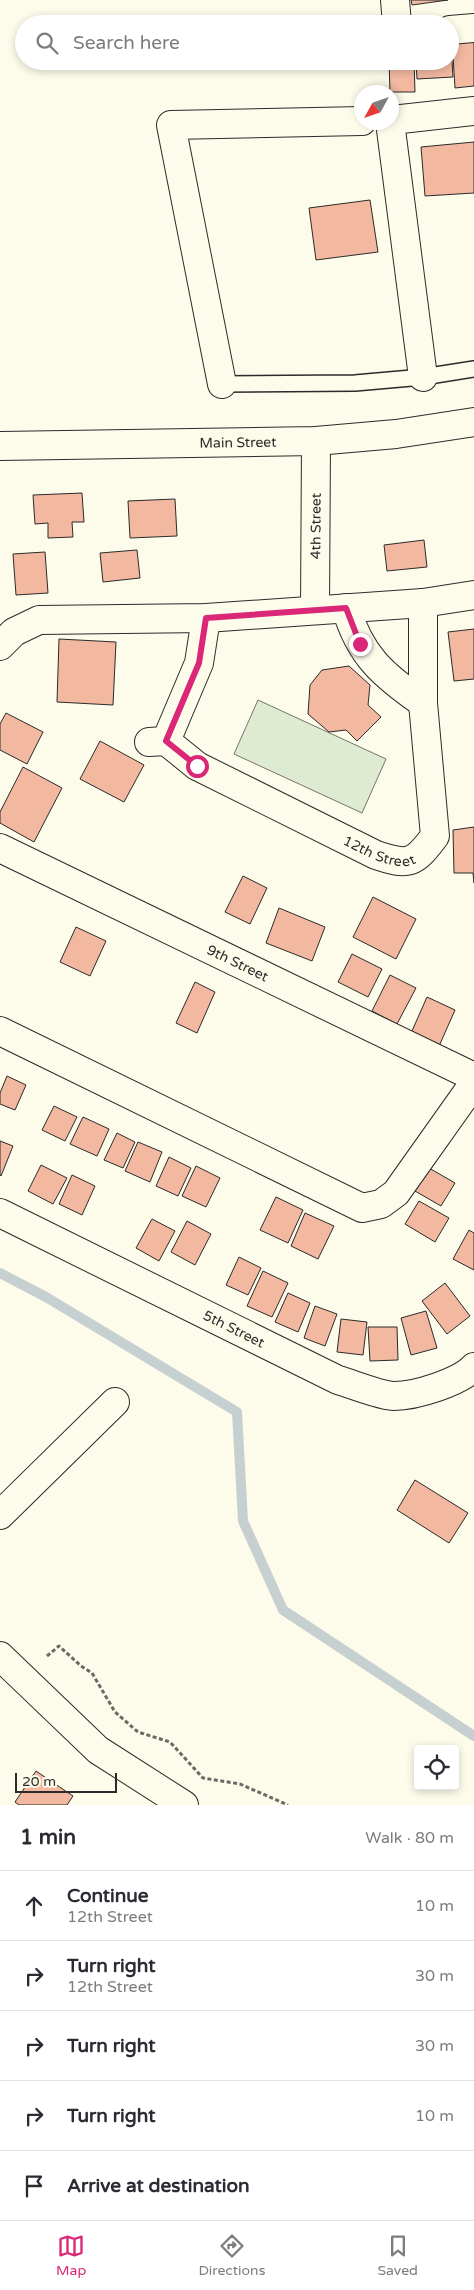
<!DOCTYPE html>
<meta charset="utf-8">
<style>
:root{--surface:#fff;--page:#f7f7f7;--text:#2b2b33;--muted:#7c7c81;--line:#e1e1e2;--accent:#db2777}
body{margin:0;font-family:"Varela Round",sans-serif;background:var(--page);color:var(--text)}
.controls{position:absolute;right:15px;bottom:15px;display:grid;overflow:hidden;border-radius:5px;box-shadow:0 2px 8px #0003}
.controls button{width:45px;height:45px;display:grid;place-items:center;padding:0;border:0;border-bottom:1px solid var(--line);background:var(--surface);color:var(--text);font:25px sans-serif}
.compass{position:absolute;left:354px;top:85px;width:45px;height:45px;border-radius:50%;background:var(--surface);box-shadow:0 2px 8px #0003;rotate:230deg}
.scale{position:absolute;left:15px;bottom:12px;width:102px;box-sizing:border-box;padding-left:5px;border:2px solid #2b2b2b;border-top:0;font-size:14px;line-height:18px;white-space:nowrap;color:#2b2b2b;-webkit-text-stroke:4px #fdfbea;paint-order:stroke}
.stop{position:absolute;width:15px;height:15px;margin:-11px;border:4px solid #db2777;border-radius:50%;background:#fff}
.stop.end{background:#db2777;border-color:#fff;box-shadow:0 1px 5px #0008}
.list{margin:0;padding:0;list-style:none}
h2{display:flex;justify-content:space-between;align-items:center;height:65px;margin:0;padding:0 20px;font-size:21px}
h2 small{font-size:16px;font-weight:400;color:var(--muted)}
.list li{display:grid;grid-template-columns:32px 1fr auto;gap:15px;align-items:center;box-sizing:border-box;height:70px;padding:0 20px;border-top:1px solid var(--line)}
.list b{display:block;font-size:19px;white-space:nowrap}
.list p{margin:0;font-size:16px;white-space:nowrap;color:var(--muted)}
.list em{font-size:16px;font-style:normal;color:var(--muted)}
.icon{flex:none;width:28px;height:28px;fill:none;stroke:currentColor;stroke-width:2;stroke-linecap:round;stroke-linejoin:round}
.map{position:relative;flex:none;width:474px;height:1805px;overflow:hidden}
.search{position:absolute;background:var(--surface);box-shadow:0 2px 8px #0003;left:15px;right:15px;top:15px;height:55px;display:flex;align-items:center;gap:12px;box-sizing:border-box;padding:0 18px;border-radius:28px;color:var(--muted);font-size:19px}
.sheet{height:415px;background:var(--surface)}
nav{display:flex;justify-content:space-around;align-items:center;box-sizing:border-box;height:70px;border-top:1px solid var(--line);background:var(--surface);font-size:14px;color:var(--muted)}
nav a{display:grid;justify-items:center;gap:2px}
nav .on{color:var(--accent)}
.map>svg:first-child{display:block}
</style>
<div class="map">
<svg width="474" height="1805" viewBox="0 0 474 1805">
<rect width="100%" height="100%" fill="#fdfbea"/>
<polygon fill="#deebd1" stroke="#74746e" points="258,700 386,759 362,813 234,754"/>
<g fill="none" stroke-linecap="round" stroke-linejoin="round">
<polyline stroke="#c7d0d0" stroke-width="10" points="0,1273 46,1297 237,1412 243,1521 283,1610 474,1736"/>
</g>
<g fill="#f2b8a0" stroke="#2b2b2b">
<polygon points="411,0 448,0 412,5"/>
<polygon points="474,38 474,86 455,88 452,40"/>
<polygon points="451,45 453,77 417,79 416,61 450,61"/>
<polygon points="389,61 414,61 415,92 390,92"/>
<polygon points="474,142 474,193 425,196 421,147"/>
<polygon points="370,200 378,252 316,260 309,208"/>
<polygon points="82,493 84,522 72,522 73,537 48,538 48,523 35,524 33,495"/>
<polygon points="175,499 177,536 130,538 128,501"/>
<polygon points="424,540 427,567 387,571 384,545"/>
<polygon points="137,550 140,578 103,582 100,553"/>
<polygon points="45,552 48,593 16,595 13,554"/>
<polygon points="474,629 474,679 454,681 448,632"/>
<polygon points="59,639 116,642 113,705 57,702"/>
<polygon points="349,666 370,685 368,705 381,717 357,741 346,730 329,732 308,714 310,685 322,670"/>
<polygon points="6,713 43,732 27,764 0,750 0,724"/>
<polygon points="100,741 144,765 124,802 80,779"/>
<polygon points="23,767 62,788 34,842 0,823 0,812"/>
<polygon points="474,827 474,883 473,873 454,873 453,830"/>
<polygon points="243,876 267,888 250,924 225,912"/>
<polygon points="373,897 416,919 396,959 353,937"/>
<polygon points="279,908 325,927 312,961 266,943"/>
<polygon points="76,927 106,941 90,976 60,962"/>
<polygon points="352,954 382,969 368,997 338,982"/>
<polygon points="390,975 416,988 397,1024 372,1011"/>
<polygon points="195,982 215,992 197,1033 176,1023"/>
<polygon points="427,997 455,1010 436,1053 408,1040"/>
<polygon points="7,1076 26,1085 15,1110 0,1104 0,1093"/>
<polygon points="54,1106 77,1117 65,1141 42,1130"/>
<polygon points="83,1117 109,1129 97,1156 70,1144"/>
<polygon points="117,1133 135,1142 123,1168 104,1160"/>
<polygon points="0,1141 13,1146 1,1176 0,1175"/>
<polygon points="138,1142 162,1152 150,1182 125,1171"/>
<polygon points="169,1157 191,1168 178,1196 156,1186"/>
<polygon points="41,1165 67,1178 53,1204 28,1191"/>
<polygon points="196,1166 220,1178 206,1207 182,1196"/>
<polygon points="429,1168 455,1183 441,1206 415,1191"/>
<polygon points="72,1175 95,1186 82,1215 59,1204"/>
<polygon points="276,1197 303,1210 288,1243 260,1230"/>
<polygon points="419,1201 449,1218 435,1242 405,1224"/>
<polygon points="305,1213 334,1226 318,1259 291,1246"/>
<polygon points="152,1219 175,1231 159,1261 136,1248"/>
<polygon points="187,1221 211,1234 195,1265 171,1252"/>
<polygon points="469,1230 474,1233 474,1270 453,1259"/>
<polygon points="239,1257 261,1268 248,1295 226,1285"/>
<polygon points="263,1271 288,1283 272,1317 247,1306"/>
<polygon points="445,1283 470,1316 447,1334 422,1301"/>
<polygon points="288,1293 310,1303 298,1332 275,1322"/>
<polygon points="315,1306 337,1314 325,1346 304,1338"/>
<polygon points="426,1311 437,1348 411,1355 401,1318"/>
<polygon points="341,1319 367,1322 363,1355 337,1352"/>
<polygon points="368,1327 397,1327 398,1360 370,1361"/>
<polygon points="415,1480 468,1513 449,1543 397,1510"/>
<polygon points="36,1771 73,1796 67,1805 19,1805 15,1802"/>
</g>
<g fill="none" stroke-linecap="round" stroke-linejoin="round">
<defs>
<polyline id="lane" points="222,384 355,383 423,377 474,369"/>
<g id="street">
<polyline points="395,0 397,24"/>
<polyline points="450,30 474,28"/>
<polyline points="392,120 474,111"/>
<polyline points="390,122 423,377"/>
<polyline points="222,384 171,125 362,121"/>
<path id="s1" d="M0,446L316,441L396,434L474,422"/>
<path d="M346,608C360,656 384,676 423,703"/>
<path id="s2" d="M315,610L316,441"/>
<polyline points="0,646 14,632 39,620 206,618 423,603 474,595"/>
<polyline points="166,741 199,663 206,618"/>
<path id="s3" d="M149,742L166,741L197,766L376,855C409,866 414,864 435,836L423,703V603"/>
<path id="s4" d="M0,848L474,1077"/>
<polyline points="0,1031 362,1208 381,1204 396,1193 474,1083"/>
<path id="s5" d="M0,1213L338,1380C352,1384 381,1396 394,1396C416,1396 460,1382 474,1367"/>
<polyline points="0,1515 115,1402"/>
<polyline points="0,1656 98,1750 184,1805"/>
</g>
</defs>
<use href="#lane" stroke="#2b2b2b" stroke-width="18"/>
<use href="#street" stroke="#2b2b2b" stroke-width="30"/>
<polyline stroke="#6a6964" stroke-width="3" stroke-dasharray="4 2.5" stroke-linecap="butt" points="47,1656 59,1646 81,1666 92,1673 115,1712 138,1732 170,1742 203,1778 240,1784 288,1805"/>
<use href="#lane" stroke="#fdfbea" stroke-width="15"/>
<use href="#street" stroke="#fdfbea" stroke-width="28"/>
</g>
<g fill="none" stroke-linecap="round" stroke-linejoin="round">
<polyline stroke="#db2777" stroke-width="6" points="197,766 166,741 199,663 206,618 346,608 360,644"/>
</g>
<g text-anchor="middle" stroke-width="4" stroke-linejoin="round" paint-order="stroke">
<g font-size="14" fill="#2b2b2b" stroke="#fdfbea">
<text dy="5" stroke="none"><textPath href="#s1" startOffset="238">Main Street</textPath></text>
<text dy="5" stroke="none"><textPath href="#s2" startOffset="84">4th Street</textPath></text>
<text dy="5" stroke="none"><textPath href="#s3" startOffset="259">12th Street</textPath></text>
<text dy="5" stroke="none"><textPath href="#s4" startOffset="264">9th Street</textPath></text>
<text dy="5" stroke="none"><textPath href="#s5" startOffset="261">5th Street</textPath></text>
</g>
</g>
</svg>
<div class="controls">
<button><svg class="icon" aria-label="locate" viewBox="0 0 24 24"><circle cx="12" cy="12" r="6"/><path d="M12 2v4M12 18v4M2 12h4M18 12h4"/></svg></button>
</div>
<svg class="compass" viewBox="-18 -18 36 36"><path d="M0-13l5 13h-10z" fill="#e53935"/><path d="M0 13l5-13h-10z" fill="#7c7c81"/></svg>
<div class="scale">20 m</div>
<div class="stop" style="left:197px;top:766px"></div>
<div class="stop end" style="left:360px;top:644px"></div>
<div class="search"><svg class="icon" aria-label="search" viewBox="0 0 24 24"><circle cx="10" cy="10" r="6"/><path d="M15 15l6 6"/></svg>Search here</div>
</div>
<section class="sheet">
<h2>1 min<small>Walk · 80 m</small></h2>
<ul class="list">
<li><svg class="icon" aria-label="ahead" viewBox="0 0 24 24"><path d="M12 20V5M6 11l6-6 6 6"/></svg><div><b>Continue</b><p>12th Street</p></div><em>10 m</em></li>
<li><svg class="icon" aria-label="right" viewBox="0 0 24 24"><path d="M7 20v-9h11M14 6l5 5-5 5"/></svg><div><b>Turn right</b><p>12th Street</p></div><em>30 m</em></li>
<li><svg class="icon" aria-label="right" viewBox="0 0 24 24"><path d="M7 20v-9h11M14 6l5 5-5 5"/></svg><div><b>Turn right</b></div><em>30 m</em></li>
<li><svg class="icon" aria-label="right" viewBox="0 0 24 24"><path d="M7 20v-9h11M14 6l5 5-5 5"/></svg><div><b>Turn right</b></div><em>10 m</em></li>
<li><svg class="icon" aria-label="arrive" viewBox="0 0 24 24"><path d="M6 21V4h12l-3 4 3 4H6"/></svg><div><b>Arrive at destination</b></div></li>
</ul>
</section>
<nav>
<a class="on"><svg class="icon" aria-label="map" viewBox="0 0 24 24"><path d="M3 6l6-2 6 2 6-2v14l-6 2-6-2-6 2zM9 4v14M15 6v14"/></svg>Map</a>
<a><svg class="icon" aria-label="directions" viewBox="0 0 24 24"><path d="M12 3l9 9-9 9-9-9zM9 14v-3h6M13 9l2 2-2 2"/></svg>Directions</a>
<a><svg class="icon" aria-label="saved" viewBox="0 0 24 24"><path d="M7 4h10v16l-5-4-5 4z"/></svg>Saved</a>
</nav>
